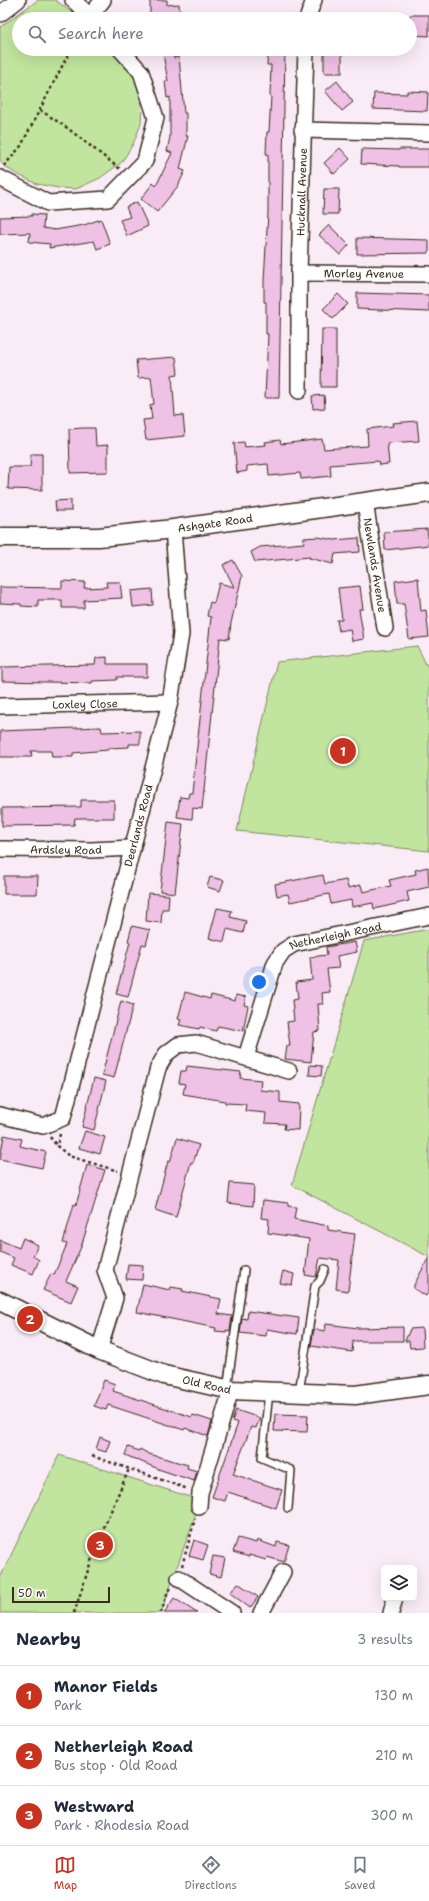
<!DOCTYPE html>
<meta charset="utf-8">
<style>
:root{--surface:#fff;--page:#f2f2f3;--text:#1f2937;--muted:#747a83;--line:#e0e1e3;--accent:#c8321e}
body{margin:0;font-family:"Shantell Sans",sans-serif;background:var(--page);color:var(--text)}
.controls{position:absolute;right:12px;bottom:12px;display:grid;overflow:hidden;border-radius:6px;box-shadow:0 4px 16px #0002}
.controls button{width:36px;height:36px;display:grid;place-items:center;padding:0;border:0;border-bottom:1px solid var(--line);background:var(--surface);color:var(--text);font:20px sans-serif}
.scale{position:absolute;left:12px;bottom:10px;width:98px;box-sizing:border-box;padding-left:4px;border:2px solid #3b2a1e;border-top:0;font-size:11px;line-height:14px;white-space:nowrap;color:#3b2a1e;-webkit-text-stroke:3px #fff;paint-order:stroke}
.you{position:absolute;left:259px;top:982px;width:14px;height:14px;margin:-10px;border:3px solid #fff;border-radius:50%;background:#1a73e8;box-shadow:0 0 0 6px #1a73e833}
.badge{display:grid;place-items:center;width:26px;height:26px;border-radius:50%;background:var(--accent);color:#fff;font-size:13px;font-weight:700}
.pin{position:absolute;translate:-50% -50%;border:2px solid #fff;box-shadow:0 1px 4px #0006}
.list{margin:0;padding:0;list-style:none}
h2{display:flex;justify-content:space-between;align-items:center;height:52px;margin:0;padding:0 16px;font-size:17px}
h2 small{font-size:13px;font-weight:400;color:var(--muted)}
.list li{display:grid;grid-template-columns:26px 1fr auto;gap:12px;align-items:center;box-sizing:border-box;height:60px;padding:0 16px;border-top:1px solid var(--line)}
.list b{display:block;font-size:15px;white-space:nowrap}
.list p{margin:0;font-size:13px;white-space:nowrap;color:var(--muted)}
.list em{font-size:13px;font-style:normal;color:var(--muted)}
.icon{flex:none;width:22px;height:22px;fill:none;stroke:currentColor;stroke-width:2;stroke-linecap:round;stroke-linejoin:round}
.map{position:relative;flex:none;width:429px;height:1613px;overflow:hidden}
.search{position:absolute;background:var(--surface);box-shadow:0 4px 16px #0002;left:12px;right:12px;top:12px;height:44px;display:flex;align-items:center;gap:10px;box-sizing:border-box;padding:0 14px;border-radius:22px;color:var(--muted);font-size:15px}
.sheet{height:232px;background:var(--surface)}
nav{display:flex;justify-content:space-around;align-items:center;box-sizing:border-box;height:56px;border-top:1px solid var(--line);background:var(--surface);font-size:11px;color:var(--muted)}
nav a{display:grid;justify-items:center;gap:2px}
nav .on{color:var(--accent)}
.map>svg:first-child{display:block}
</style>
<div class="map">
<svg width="429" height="1613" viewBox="0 0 429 1613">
<rect width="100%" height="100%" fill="#faecf7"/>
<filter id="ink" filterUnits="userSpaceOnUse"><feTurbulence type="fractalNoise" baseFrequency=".025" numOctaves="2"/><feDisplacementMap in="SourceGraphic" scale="8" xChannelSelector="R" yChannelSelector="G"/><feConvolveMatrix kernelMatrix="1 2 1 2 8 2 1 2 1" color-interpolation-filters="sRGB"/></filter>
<g filter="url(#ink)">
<g fill="#c1e59e" stroke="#7e885e">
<polygon points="38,0 55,0 81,19 19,19 19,49 115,49 131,65 142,99 141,124 133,144 122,162 100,178 76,189 58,188 37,184 13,172 3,165 0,160 0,27"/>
<polygon points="417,646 429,670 429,851 237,831 277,662"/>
<polygon points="429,929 429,1257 292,1185 364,941"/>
<polygon points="59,1455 196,1499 196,1513 161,1613 0,1613 0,1578"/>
</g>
<g fill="#efc1e5" stroke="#3b2a1e">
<polygon points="150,0 167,0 167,5 179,4 180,19 150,19"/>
<polygon points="410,15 429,15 429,36 410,35"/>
<polygon points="162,49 173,49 174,58 179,57 184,113 186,113 186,136 188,136 180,169 185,171 178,186 157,212 141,199 153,183 156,186 172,153 167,151 170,137 170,97 167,98 165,81 168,81"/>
<polygon points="268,49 285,49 279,398 265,398 268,334 266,334 266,302 264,302 264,280 268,213 268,154 266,154 267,132 269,132 271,96 270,96 271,65 267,65"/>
<rect x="324" y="49" width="18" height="24"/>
<polygon points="337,81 353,102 342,111 325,91"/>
<polygon points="407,91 428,92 427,111 373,109 374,93 407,94"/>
<polygon points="340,148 350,159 334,174 324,163"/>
<polygon points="362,149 399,150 399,149 429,149 429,167 399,167 399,166 361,164"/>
<polygon points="324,189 339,189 338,214 323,214"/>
<polygon points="137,202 148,226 127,236 120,220 130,217 126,207"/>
<polygon points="32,214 44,215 43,228 55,230 84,225 101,219 110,244 97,249 94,241 49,248 50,244 29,242 30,233 0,234 0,217 32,216"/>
<polygon points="329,225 349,245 340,255 319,235"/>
<polygon points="357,238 429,240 429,253 357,254"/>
<polygon points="357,293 429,295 429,312 357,309"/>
<polygon points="338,294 348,304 333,319 323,309"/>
<polygon points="322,329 336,329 336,387 321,387"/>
<polygon points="176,357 178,374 172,375 175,416 183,415 185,436 146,440 143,420 152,419 150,405 154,404 151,377 138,378 136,360"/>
<polygon points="324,395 325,408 313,409 312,396"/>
<polygon points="417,421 419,441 387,443 389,464 379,465 378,461 330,465 331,476 301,479 300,473 269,476 268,464 247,466 247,471 237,473 234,443 244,442 245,447 266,445 265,442 280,440 281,444 322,439 324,449 368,446 367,429 393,426 392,423"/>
<polygon points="83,428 95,428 96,446 108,445 108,472 70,473 69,429"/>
<polygon points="31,454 42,454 42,490 8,489 9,467 30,467"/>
<polygon points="71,500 71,511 56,511 55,501"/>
<polygon points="427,529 429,545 385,550 384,532"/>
<polygon points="318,537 334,540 359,538 360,552 335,554 333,564 309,558 310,557 255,562 251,552 260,547 304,543 303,538"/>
<polygon points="233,560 242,576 231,623 229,639 220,638 202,809 193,808 192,819 177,817 180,797 188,798 189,793 192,793 211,617 207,616 210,602 214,603 219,583 234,587 223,565"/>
<polygon points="418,578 421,611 426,610 429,637 409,639 404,604 397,604 395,581"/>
<polygon points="62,581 85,582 84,588 107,587 106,582 120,582 122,598 84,600 84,608 62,608 62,600 38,600 38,607 21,606 21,604 0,603 0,587 62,588"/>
<polygon points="360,586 363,609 359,609 364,639 352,641 350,629 339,631 337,620 342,620 338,588"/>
<polygon points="152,589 153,605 133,607 131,591"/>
<polygon points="107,657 107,664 147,664 147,677 117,677 117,680 92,681 92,683 2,681 2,667 95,665 96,658"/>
<polygon points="101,727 102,732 140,731 140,744 129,744 129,747 108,748 108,750 73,753 73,757 52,757 51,751 31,751 32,757 0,757 0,731"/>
<polygon points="81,800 114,800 114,818 75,818 74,825 2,826 2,808 81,807"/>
<polygon points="168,822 183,824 175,893 160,891"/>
<polygon points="428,867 429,887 407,892 409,901 374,909 373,903 352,907 351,900 331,904 329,894 290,902 288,894 277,896 275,884 323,875 325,884 346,880 348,888 361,885 363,892 391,886 389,880 416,874 415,870"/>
<polygon points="4,876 38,876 37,894 4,894"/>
<polygon points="210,877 224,880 220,891 207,887"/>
<polygon points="148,893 169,895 168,909 162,909 161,923 146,921"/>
<polygon points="217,908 232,911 230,917 246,921 243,933 227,929 224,942 209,938"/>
<polygon points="132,926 150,930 146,945 142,944 128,997 116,994 130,942 128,941"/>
<polygon points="355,942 357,952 337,956 339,968 327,969 330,992 322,993 323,1004 318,1004 320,1031 314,1032 311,1062 285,1059 287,1046 290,1046 287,1022 294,1021 292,1000 298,999 296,982 312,980 310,957 327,955 326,947"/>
<polygon points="185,992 210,999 211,995 235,1001 236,995 246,997 244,1005 248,1006 243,1031 218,1026 216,1031 200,1027 199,1029 179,1025 181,1020 178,1019"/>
<polygon points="121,1001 133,1005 114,1078 102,1075"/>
<polygon points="310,1065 322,1066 321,1076 309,1075"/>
<polygon points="187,1066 241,1072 240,1078 261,1080 260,1090 280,1092 280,1102 299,1104 298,1130 284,1129 285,1124 265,1123 266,1113 245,1111 246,1104 225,1103 225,1101 183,1094 185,1084 179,1083 181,1071 186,1071"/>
<polygon points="94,1078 106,1081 94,1130 82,1127"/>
<polygon points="85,1131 105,1137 100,1154 79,1148"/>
<polygon points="4,1135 22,1139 20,1146 46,1152 42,1168 0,1159"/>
<polygon points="177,1138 199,1145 193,1163 191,1162 176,1217 155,1210 168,1161 170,1162"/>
<polygon points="87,1165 105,1170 81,1247 66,1281 78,1286 71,1302 43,1290 51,1274 54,1275 67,1244 63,1243 74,1204 76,1205"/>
<polygon points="230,1183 254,1185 253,1206 228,1203"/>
<polygon points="263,1200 288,1203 288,1206 296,1207 294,1219 328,1226 328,1230 355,1234 348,1291 336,1289 339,1260 320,1258 316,1277 305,1275 309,1239 268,1233 269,1219 261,1218"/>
<polygon points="23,1238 38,1245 33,1256 39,1260 33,1274 11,1265 14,1258 0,1252 0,1240 19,1248"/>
<polygon points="429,1257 429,1290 426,1296 414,1289 414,1285"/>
<polygon points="128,1264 143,1265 142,1280 126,1279"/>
<polygon points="283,1271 294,1274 292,1285 280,1283"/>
<polygon points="143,1284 170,1290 171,1287 183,1289 182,1291 221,1299 218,1314 232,1316 230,1331 226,1330 226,1332 215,1331 216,1328 137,1312"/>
<polygon points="248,1311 299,1318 297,1334 267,1329 266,1336 240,1333 242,1318 247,1319"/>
<polygon points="326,1324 358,1328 403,1327 403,1341 353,1341 352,1352 311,1346 314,1329 325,1331"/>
<polygon points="422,1328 423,1347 410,1348 409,1341 405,1341 410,1329"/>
<polygon points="104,1380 115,1384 113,1391 192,1417 193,1415 212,1421 208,1436 185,1428 184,1430 108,1405 106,1410 94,1406"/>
<polygon points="236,1410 260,1418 256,1428 251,1427 233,1474 282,1490 276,1508 228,1492 225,1501 212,1497 238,1423 232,1421"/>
<polygon points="275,1414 308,1415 307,1432 274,1431"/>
<polygon points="100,1437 110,1441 106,1452 96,1449"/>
<polygon points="128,1447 139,1451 140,1449 149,1454 188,1465 187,1468 197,1471 194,1481 161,1470 125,1455"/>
<polygon points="238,1538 256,1543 257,1540 276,1547 277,1542 289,1545 284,1562 267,1557 266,1560 249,1555 249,1557 233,1552"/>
<polygon points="194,1540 208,1545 203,1560 189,1556"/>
<polygon points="213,1556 225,1558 221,1577 209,1574"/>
<polygon points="238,1583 258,1597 250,1608 230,1593"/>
<polygon points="174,1598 197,1613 164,1613"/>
</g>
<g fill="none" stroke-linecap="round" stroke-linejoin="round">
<defs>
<g id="service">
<polyline points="227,1389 244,1270"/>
<polyline points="269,1392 262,1458 291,1470 288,1508"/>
<polyline points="299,1393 315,1286 320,1281 325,1269"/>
</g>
<g id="minor">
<polyline points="73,0 93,19"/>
<polyline points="0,14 18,0"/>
<polyline points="90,16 103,0"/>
<polyline points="307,19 314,0"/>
<polyline points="302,130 429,133"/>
<polyline points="0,178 48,203 108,199 145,161 156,118 141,72 120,49"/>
<path id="s1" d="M299,273L429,274"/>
<path id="s2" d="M299,391V273L306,49"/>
<path id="s3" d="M365,502L385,628"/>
<path id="s4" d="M0,706L170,702"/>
<path id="s5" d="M0,849L91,850L132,848"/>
<path id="s6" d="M246,1057L275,963L283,951L294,944L429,916"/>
<path id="s7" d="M0,1115L43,1126L63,1118L170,702L181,634L173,529"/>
<polyline points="99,1350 115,1298 105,1270 158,1068 166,1054 178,1045 196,1043 289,1071"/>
<polyline points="199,1506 200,1493 231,1390"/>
<polyline points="179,1578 232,1613"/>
<polyline points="261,1613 283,1572"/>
<polyline points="391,1613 395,1598"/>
</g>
<g id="tertiary">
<path id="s8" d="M0,537H99L173,529L429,493"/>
<path id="s9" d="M0,1301L99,1350L164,1375L231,1390L355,1395L429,1385"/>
</g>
</defs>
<use href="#service" stroke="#3b2a1e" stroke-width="10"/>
<use href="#minor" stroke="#3b2a1e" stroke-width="18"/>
<use href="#tertiary" stroke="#3b2a1e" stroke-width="21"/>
<g stroke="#3b2a1e" stroke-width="2.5" stroke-dasharray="3 3" stroke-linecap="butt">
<polyline points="40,110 66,127 120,169"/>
<polyline points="4,166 21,146 71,49"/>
<polyline points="60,1134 57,1146 69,1156 118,1171"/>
<polyline points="50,1137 57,1146"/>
<polyline points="92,1456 188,1489"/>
<polyline points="182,1566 195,1519"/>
<polyline points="74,1613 96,1546 129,1469"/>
<polyline points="161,1613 167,1594 171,1588"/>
</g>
<use href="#service" stroke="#fff" stroke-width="7"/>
<use href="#minor" stroke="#fff" stroke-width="15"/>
<use href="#tertiary" stroke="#fff" stroke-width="18"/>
</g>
</g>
<g text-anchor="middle" stroke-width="3" stroke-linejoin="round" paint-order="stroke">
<g font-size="11" fill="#3b2a1e" stroke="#fff">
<text dy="4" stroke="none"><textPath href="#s2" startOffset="199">Hucknall Avenue</textPath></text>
<text dy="4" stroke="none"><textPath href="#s1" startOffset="65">Morley Avenue</textPath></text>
<text dy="4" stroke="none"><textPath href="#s8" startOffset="216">Ashgate Road</textPath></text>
<text dy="4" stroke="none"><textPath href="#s3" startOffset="64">Newlands Avenue</textPath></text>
<text dy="4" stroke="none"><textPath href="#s4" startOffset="85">Loxley Close</textPath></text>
<text dy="4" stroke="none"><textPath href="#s7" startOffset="368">Deerlands Road</textPath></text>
<text dy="4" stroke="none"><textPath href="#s5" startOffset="66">Ardsley Road</textPath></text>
<text dy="4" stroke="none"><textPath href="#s6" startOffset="168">Netherleigh Road</textPath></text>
<text dy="4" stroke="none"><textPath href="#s9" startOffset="224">Old Road</textPath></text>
</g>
</g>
</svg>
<div class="controls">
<button><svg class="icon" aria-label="layers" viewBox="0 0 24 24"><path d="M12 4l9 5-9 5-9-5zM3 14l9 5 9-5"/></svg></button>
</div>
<div class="scale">50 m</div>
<div class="you"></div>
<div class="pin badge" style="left:343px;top:751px">1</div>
<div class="pin badge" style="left:30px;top:1319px">2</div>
<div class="pin badge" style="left:100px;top:1545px">3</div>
<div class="search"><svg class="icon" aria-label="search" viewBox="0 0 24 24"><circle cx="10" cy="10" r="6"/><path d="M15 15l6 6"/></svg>Search here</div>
</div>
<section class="sheet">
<h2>Nearby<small>3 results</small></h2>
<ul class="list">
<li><span class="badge">1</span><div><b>Manor Fields</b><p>Park</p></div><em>130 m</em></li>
<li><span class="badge">2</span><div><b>Netherleigh Road</b><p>Bus stop · Old Road</p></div><em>210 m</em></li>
<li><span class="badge">3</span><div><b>Westward</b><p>Park · Rhodesia Road</p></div><em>300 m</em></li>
</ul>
</section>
<nav>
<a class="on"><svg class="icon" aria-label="map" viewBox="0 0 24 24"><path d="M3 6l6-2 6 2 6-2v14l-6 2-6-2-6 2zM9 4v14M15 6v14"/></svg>Map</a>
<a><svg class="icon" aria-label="directions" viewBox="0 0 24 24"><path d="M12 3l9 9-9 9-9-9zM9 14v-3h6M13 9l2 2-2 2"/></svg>Directions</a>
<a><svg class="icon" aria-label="saved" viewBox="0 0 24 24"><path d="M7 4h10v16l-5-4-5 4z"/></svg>Saved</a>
</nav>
